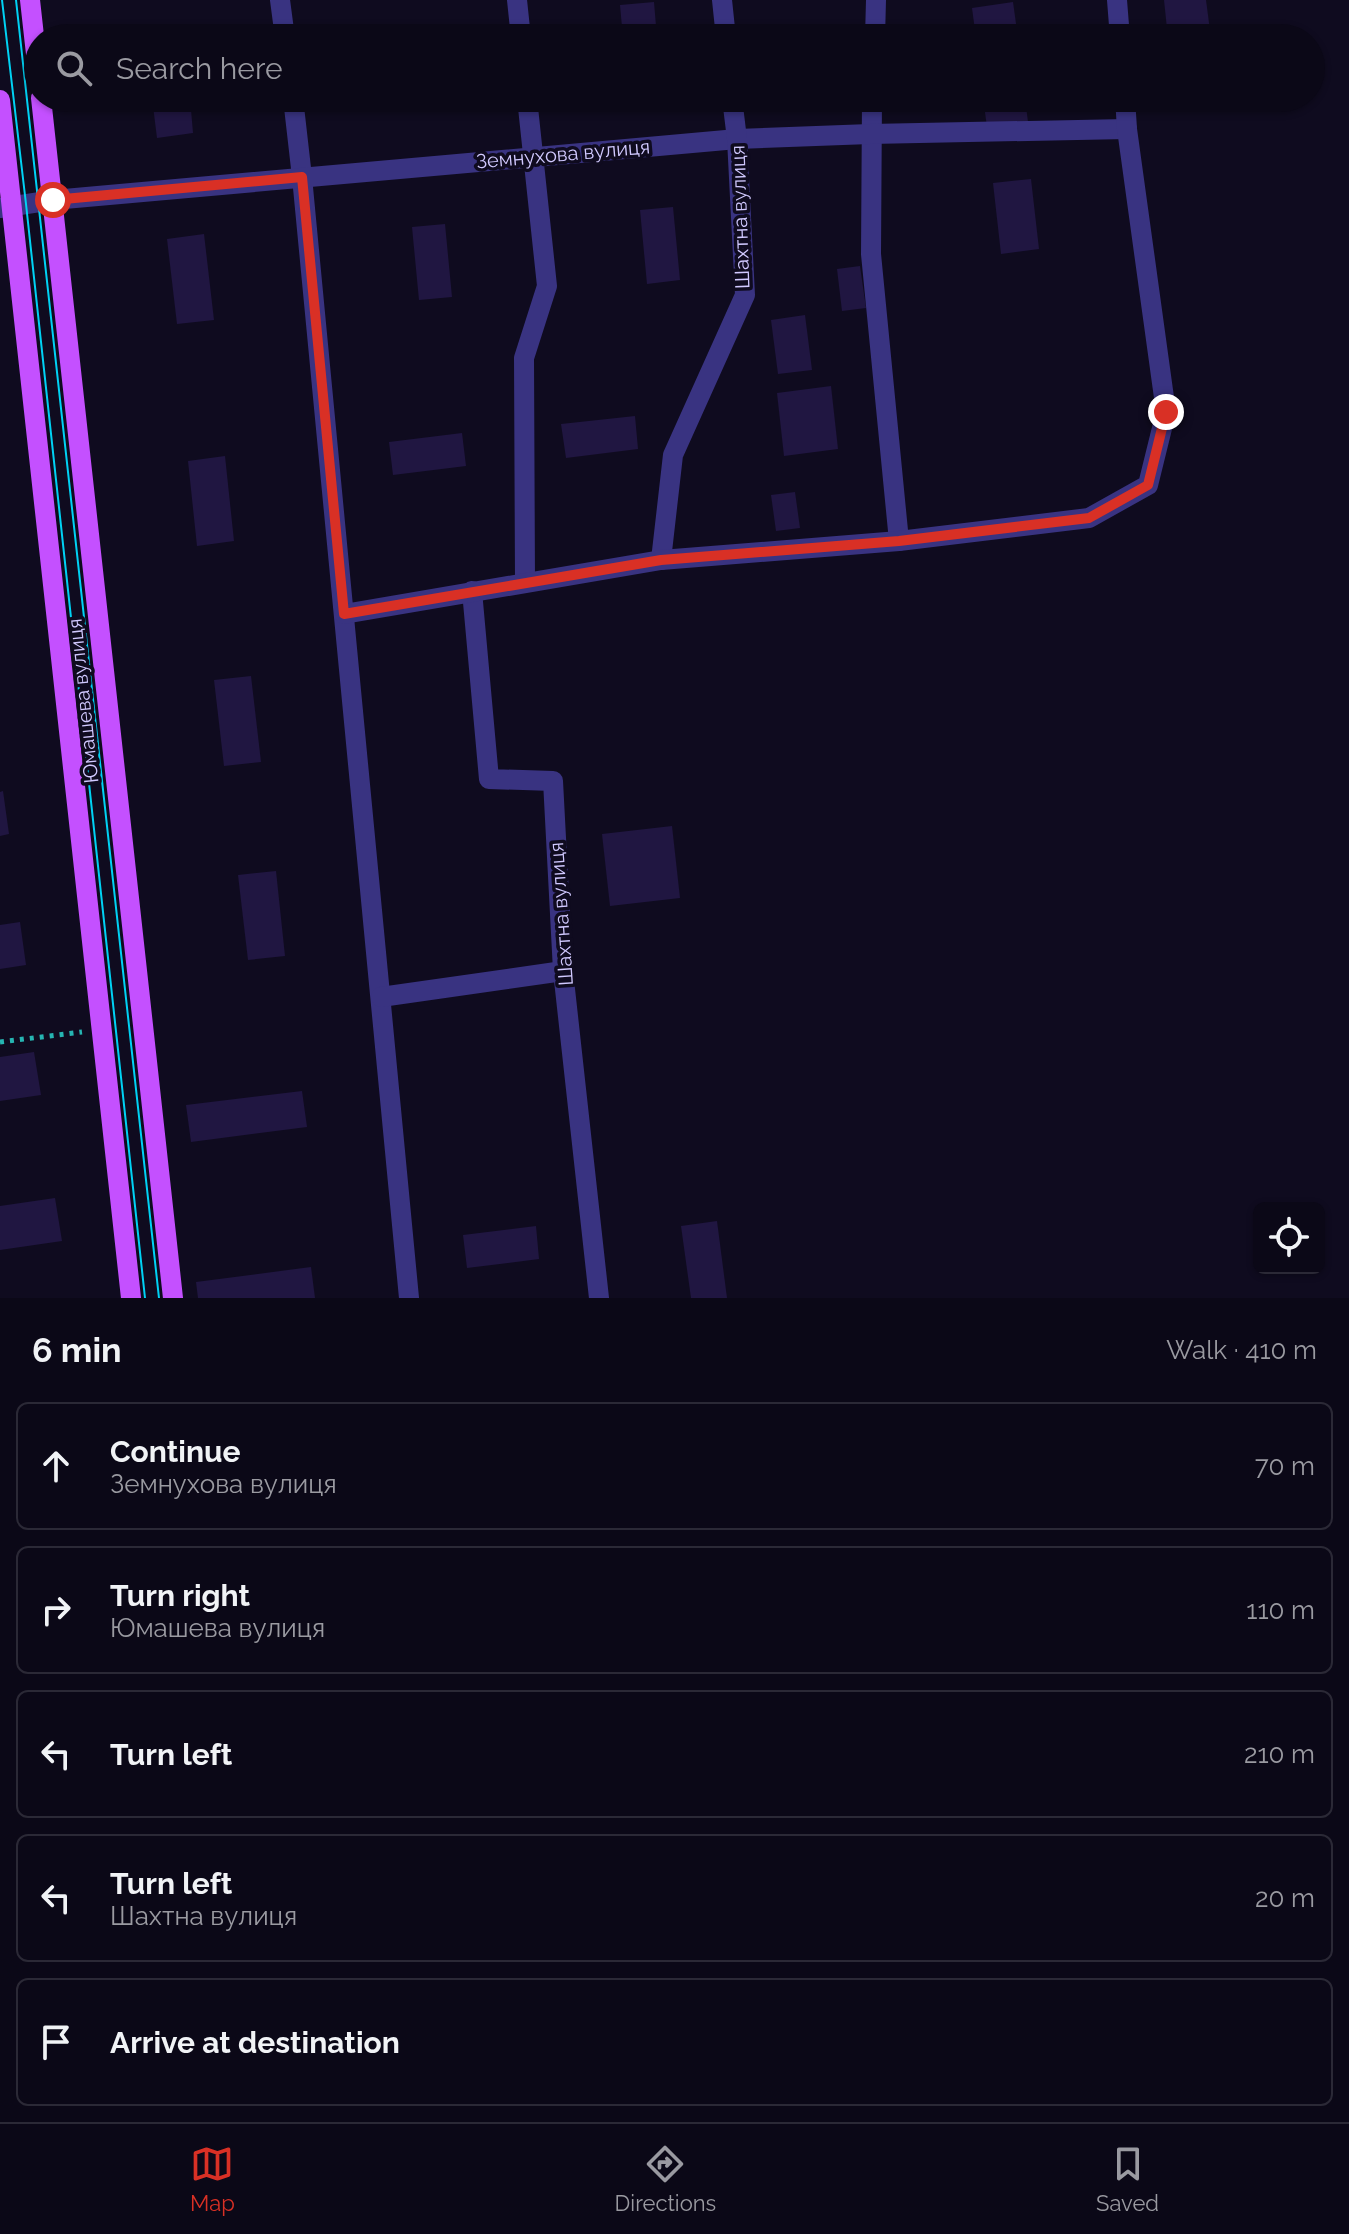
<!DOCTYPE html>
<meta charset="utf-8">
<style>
:root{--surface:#0b0817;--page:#141120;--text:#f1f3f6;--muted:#9a9aa1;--line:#2b2936;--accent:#d93025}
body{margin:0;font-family:Raleway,sans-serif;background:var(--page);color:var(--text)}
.controls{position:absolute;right:24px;bottom:24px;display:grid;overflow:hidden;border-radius:12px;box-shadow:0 2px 6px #0004}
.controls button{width:72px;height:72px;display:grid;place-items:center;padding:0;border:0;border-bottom:2px solid var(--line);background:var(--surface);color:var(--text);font:40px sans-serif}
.stop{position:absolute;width:24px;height:24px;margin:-18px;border:6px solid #d93025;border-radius:50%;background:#fff}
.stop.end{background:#d93025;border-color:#fff;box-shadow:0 2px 8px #0008}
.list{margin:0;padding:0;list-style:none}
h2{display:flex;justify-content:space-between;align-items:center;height:104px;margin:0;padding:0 32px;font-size:34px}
h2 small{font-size:26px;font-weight:400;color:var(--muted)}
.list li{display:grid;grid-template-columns:52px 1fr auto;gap:24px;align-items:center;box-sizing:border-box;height:128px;margin:0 16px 16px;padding:0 16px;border:2px solid var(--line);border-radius:12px}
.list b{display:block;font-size:30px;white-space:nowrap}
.list p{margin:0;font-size:26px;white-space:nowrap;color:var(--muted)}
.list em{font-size:26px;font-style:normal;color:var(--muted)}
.icon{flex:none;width:44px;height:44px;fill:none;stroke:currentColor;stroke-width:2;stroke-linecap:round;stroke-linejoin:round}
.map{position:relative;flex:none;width:1349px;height:1298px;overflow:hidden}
.search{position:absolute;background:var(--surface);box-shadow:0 2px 6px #0004;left:24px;right:24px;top:24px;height:88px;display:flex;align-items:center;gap:20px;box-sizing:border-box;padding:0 28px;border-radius:44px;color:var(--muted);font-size:30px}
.sheet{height:824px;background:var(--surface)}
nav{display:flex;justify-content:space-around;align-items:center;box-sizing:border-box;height:112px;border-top:2px solid var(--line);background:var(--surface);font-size:22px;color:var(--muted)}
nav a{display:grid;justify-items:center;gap:4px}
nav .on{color:var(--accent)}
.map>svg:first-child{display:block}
</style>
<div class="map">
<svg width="1349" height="1298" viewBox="0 0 1349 1298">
<rect width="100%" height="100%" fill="#0f0b1f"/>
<g fill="#201641">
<polygon points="1164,0 1206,0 1211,38 1168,38"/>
<polygon points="654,2 657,38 623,38 620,5"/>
<polygon points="1013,2 1018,38 976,38 972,8"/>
<polygon points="425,25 426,38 393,38 392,28"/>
<polygon points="152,98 190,98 193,133 157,138"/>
<polygon points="983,98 1025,98 1028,122 987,127"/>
<polygon points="1031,179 1039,249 1001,254 993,183"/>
<polygon points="673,207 680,280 647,284 640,210"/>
<polygon points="445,224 452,297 419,300 412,227"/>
<polygon points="204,234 214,320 177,324 167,239"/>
<polygon points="860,266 866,308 842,311 837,269"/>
<polygon points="805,315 812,370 778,374 771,320"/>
<polygon points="831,386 838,449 784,456 777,393"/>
<polygon points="635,416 638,449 566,458 561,424"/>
<polygon points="462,433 466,466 393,475 389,442"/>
<polygon points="225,456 234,541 197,546 188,461"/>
<polygon points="795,492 800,528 776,531 771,495"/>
<polygon points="251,676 261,762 224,766 214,680"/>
<polygon points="3,791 9,834 0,836 0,792"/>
<polygon points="672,826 680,898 610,906 602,834"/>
<polygon points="276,871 285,956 248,960 238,875"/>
<polygon points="20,922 26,965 0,969 0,925"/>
<polygon points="34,1052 41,1095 0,1101 0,1057"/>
<polygon points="302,1091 307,1127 191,1142 186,1105"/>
<polygon points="55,1198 62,1241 0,1250 0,1206"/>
<polygon points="717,1221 727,1298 691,1298 681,1226"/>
<polygon points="536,1226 539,1259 467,1268 463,1235"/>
<polygon points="311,1267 315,1298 198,1298 196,1282"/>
</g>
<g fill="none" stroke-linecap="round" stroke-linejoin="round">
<polyline stroke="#26b5b2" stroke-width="5" stroke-dasharray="4 6" stroke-linecap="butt" points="0,1042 82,1032"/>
<g stroke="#393381" stroke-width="20">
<polyline points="280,0 285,38"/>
<polyline points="517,0 521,38"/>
<polyline points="722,0 726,38"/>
<polyline points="1117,0 1120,38"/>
<polyline points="875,38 876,0"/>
<polyline points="293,98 302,177 409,1298"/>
<polyline points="872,98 871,254 899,541"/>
<polyline points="0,208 53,200 737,139 870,134 1127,129"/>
<polyline points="661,560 673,455 745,295 737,139 732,98"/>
<polyline points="525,582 524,358 547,286 527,98"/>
<polyline points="472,591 489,779 553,781 563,971 599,1298"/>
<polyline points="344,614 661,560 899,541 1089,518 1148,485 1166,412 1127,129 1125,98"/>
<polyline points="381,997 563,971"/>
</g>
<g stroke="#c450ff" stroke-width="20">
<polyline points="30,0 38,72"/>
<polyline points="41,98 173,1298"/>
<polyline points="0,100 131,1298"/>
</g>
<g stroke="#00d2f4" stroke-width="2">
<polyline points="2,0 26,204 145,1298"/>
<polyline points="16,0 159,1298"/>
</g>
</g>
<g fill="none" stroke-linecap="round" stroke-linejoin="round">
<polyline stroke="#d93025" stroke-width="10" points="53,200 302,177 344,614 661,560 899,541 1089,518 1148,485 1166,412"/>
</g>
<g text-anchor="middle" stroke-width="7" stroke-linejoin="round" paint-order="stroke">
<g font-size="20" fill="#d1c9ff" stroke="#0f0b1f">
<text transform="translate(563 154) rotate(-5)" y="7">Земнухова вулиця</text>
<text transform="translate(740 217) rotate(-92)" y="7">Шахтна вулиця</text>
<text transform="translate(83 701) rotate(-96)" y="7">Юмашева вулиця</text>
<text transform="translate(561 914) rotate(-94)" y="7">Шахтна вулиця</text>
</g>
</g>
</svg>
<div class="controls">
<button><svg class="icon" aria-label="locate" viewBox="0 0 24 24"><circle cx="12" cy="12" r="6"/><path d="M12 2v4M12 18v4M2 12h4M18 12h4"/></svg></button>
</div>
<div class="stop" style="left:53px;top:200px"></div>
<div class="stop end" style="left:1166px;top:412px"></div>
<div class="search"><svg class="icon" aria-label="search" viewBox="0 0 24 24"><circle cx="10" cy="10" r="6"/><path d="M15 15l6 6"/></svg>Search here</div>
</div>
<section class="sheet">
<h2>6 min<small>Walk · 410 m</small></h2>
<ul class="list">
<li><svg class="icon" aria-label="ahead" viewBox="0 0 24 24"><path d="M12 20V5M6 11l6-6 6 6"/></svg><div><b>Continue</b><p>Земнухова вулиця</p></div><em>70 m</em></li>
<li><svg class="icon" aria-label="right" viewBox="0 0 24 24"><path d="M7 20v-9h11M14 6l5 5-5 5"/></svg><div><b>Turn right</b><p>Юмашева вулиця</p></div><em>110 m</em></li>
<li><svg class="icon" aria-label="left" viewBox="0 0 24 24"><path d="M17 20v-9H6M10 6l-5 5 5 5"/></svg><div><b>Turn left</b></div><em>210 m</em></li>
<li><svg class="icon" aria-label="left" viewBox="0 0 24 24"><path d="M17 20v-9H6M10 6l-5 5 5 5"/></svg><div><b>Turn left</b><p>Шахтна вулиця</p></div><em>20 m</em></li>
<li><svg class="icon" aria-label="arrive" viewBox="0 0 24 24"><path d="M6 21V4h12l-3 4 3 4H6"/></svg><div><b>Arrive at destination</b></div></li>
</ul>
</section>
<nav>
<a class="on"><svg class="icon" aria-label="map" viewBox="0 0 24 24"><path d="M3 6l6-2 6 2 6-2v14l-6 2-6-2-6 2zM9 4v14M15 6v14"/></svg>Map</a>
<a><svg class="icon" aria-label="directions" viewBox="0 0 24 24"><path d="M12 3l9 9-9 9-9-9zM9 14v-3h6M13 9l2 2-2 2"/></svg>Directions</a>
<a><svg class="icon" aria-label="saved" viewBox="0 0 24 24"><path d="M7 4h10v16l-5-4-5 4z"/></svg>Saved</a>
</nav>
